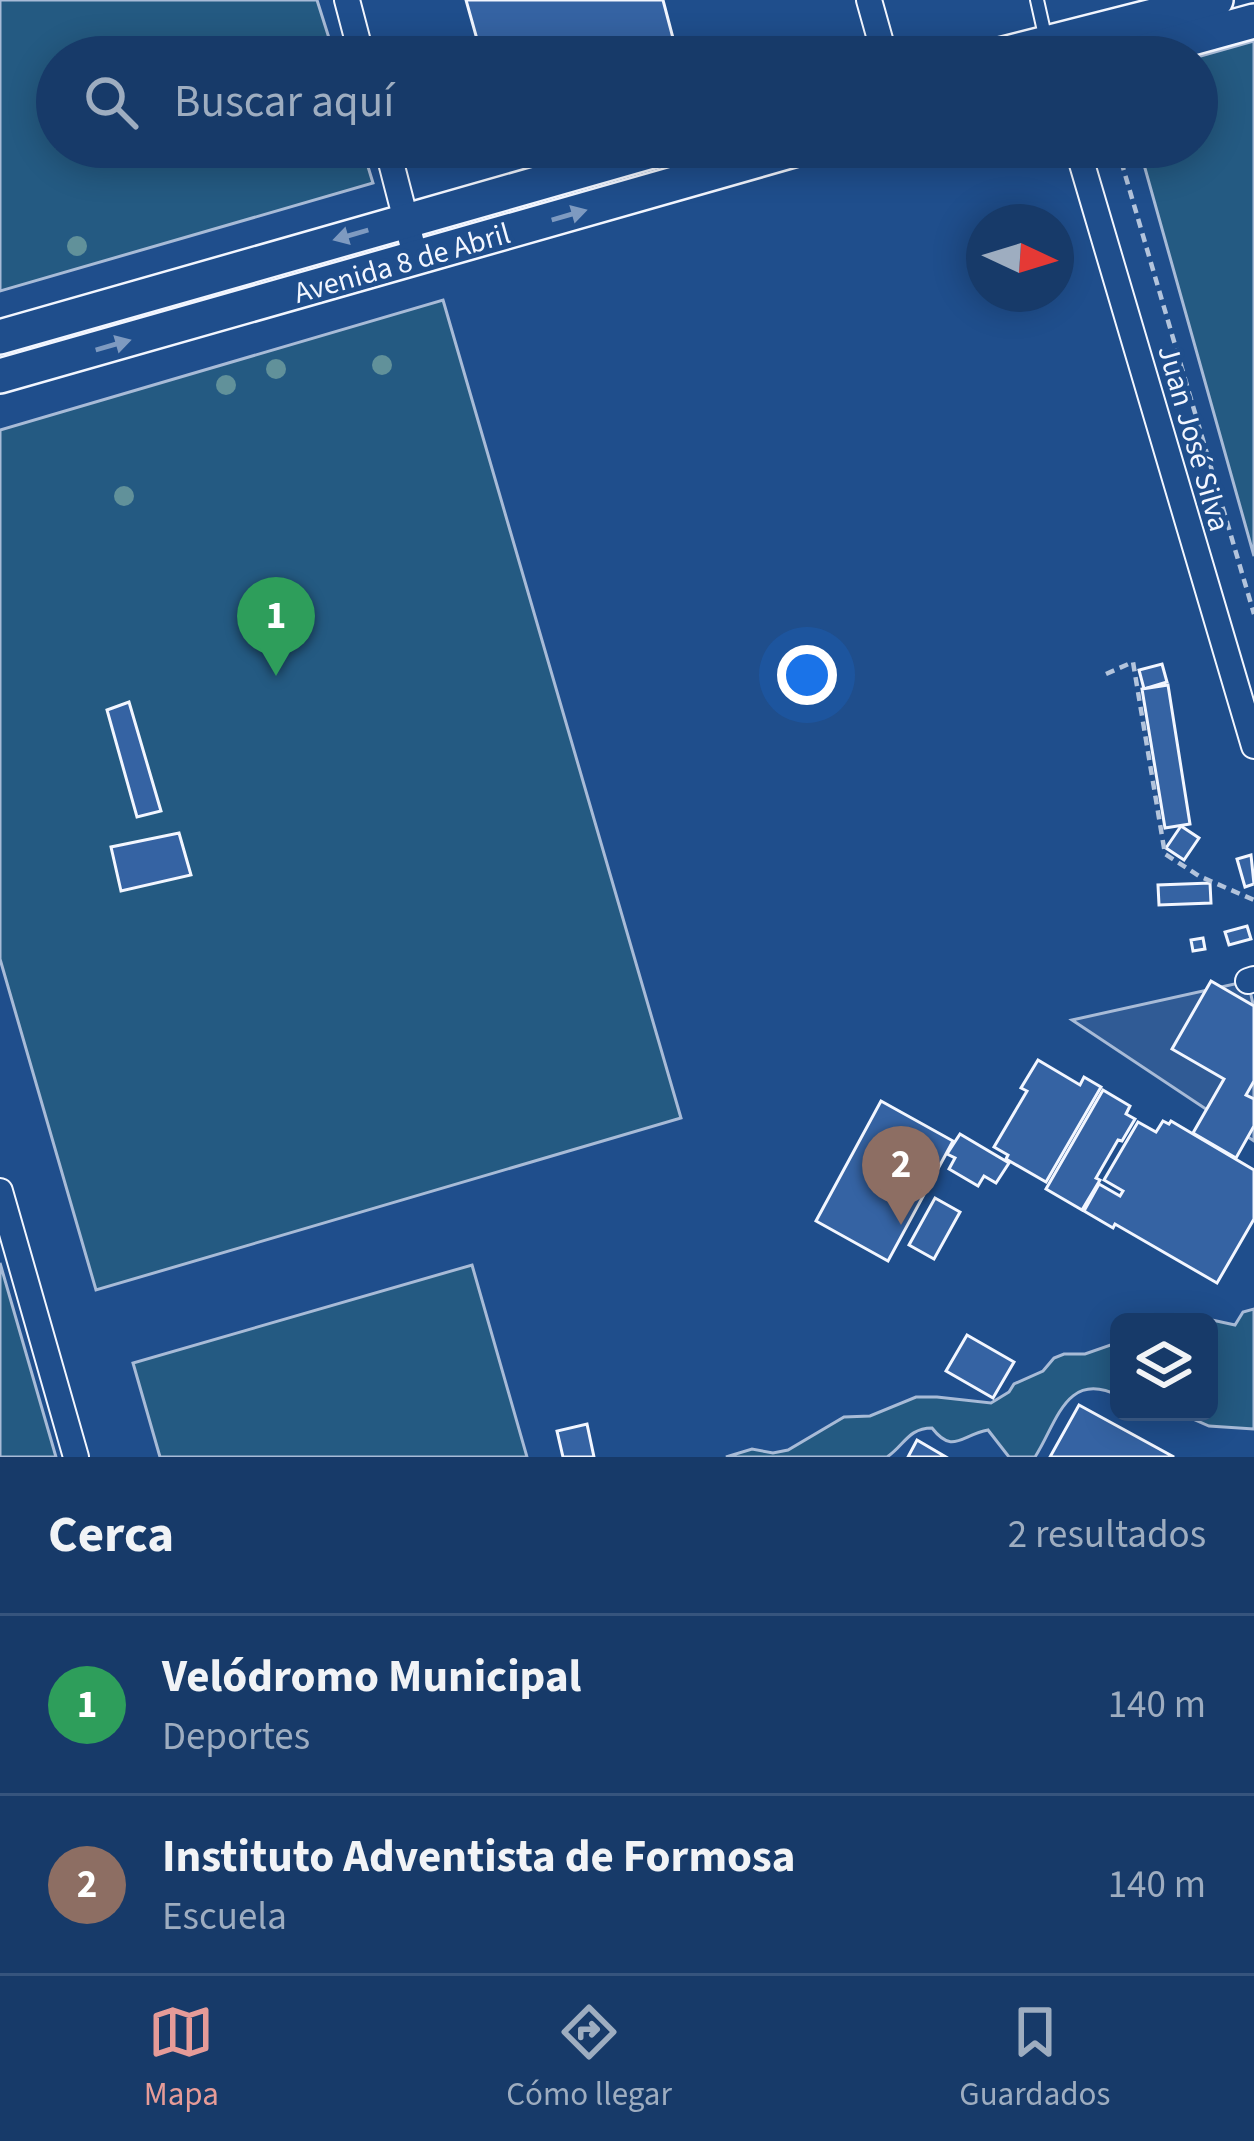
<!DOCTYPE html>
<html lang="es">
<meta charset="utf-8">
<style>
:root{--surface:#173a69;--page:#20416f;--text:#f1f3f6;--muted:#9eadc0;--line:#36547d;--accent:#e69b98}
body{margin:0;font-family:"Source Sans 3",sans-serif;background:var(--page);color:var(--text)}
.controls{position:absolute;right:36px;bottom:36px;display:grid;overflow:hidden;border-radius:18px;box-shadow:0 6px 30px #0003}
.controls button{width:108px;height:108px;display:grid;place-items:center;padding:0;border:0;border-bottom:3px solid var(--line);background:var(--surface);color:var(--text);font:60px sans-serif}
.compass{position:absolute;left:966px;top:204px;width:108px;height:108px;border-radius:50%;background:var(--surface);box-shadow:0 6px 30px #0003;rotate:94deg}
.you{position:absolute;left:807px;top:675px;width:42px;height:42px;margin:-30px;border:9px solid #fff;border-radius:50%;background:#1a73e8;box-shadow:0 0 0 18px #1a73e833}
.badge{display:grid;place-items:center;width:78px;height:78px;border-radius:50%;background:var(--accent);color:#fff;font-size:39px;font-weight:700}
.pin{position:absolute;translate:-50% -99px;filter:drop-shadow(0 3px 6px #0008)}
.pin::after{content:'';position:absolute;top:63px;width:42px;height:36px;background:inherit;clip-path:polygon(0 0,100% 0,50% 100%)}
.list{margin:0;padding:0;list-style:none}
h2{display:flex;justify-content:space-between;align-items:center;height:156px;margin:0;padding:0 48px;font-size:51px}
h2 small{font-size:39px;font-weight:400;color:var(--muted)}
.list li{display:grid;grid-template-columns:78px 1fr auto;gap:36px;align-items:center;box-sizing:border-box;height:180px;padding:0 48px;border-top:3px solid var(--line)}
.list b{display:block;font-size:45px;white-space:nowrap}
.list p{margin:0;font-size:39px;white-space:nowrap;color:var(--muted)}
.list em{font-size:39px;font-style:normal;color:var(--muted)}
.icon{flex:none;width:66px;height:66px;fill:none;stroke:currentColor;stroke-width:2;stroke-linecap:round;stroke-linejoin:round}
.map{position:relative;flex:none;width:1254px;height:1457px;overflow:hidden}
.search{position:absolute;background:var(--surface);box-shadow:0 6px 30px #0003;left:36px;right:36px;top:36px;height:132px;display:flex;align-items:center;gap:30px;box-sizing:border-box;padding:0 42px;border-radius:66px;color:var(--muted);font-size:45px}
.sheet{height:516px;background:var(--surface)}
nav{display:flex;justify-content:space-around;align-items:center;box-sizing:border-box;height:168px;border-top:3px solid var(--line);background:var(--surface);font-size:33px;color:var(--muted)}
nav a{display:grid;justify-items:center;gap:6px}
nav .on{color:var(--accent)}
.map>svg:first-child{display:block}
</style>
<div class="map">
<svg width="1254" height="1457" viewBox="0 0 1254 1457">
<rect width="100%" height="100%" fill="#1f4e8c"/>
<g fill="#245a82" stroke="#a8bbd7" stroke-width="3">
<polygon points="0,0 317,0 335,57 57,57 57,147 362,147 373,183 0,291"/>
<polygon points="1254,41 1254,556 1139,147 1197,147 1197,57"/>
<polygon points="443,300 681,1118 96,1290 0,959 0,430"/>
<polygon points="0,1263 56,1457 0,1457"/>
<polygon points="472,1265 527,1457 160,1457 133,1363"/>
<polygon points="1254,1309 1254,1429 1209,1426 1184,1415 1182,1412 1209,1412 1209,1322 1181,1322 1194,1316 1235,1325 1243,1312"/>
<path d="M1119,1342V1396C1066,1369 1057,1423 1035,1457H1009L988,1430C961,1435 953,1455 932,1428C908,1428 904,1446 887,1457H726L752,1449L773,1453L788,1450L844,1417L870,1416L916,1397H937L991,1403L1009,1392L1014,1384L1043,1371L1054,1358L1064,1354H1085Z"/>
</g>
<polygon fill="#305b95" stroke="#a8bbd7" stroke-width="3" points="1248,981 1254,1009 1254,1141 1072,1020"/>
<g fill="#3563a3" stroke="#f2f6ff" stroke-width="3">
<polygon points="466,0 663,0 678,57 482,57"/>
<polygon points="1162,664 1167,682 1144,689 1139,670"/>
<polygon points="1168,685 1190,824 1165,828 1142,689"/>
<polygon points="129,702 161,811 137,817 107,710"/>
<polygon points="1181,826 1199,838 1184,860 1166,848"/>
<polygon points="179,833 191,875 121,891 111,847"/>
<polygon points="1251,855 1254,884 1245,887 1237,859"/>
<polygon points="1210,883 1211,903 1159,905 1158,885"/>
<polygon points="1247,926 1251,939 1229,945 1225,932"/>
<polygon points="1203,938 1205,949 1193,951 1191,940"/>
<polygon points="1211,981 1254,1006 1254,1081 1246,1095 1254,1099 1254,1126 1236,1158 1193,1133 1224,1079 1172,1049"/>
<polygon points="1038,1060 1080,1085 1084,1077 1101,1087 1046,1182 1006,1159 1008,1155 994,1147 1027,1091 1021,1088"/>
<polygon points="1103,1090 1130,1106 1126,1114 1135,1119 1122,1141 1118,1140 1096,1178 1100,1180 1082,1210 1046,1189"/>
<polygon points="881,1101 953,1141 888,1261 816,1221"/>
<polygon points="1163,1121 1169,1124 1171,1121 1254,1170 1254,1219 1217,1283 1115,1224 1113,1228 1084,1211 1099,1184 1120,1196 1123,1191 1104,1180 1138,1122 1156,1132"/>
<polygon points="960,1134 1009,1163 996,1183 984,1176 978,1186 949,1169 955,1158 947,1154"/>
<polygon points="935,1198 960,1212 934,1259 909,1245"/>
<polygon points="967,1335 1014,1362 993,1398 946,1371"/>
<polygon points="1079,1405 1174,1457 1050,1457"/>
<polygon points="587,1424 594,1457 563,1457 557,1431"/>
<polygon points="917,1440 946,1457 908,1457"/>
</g>
<g fill="none" stroke-linecap="round" stroke-linejoin="round">
<defs>
<polyline id="service" points="1037,0 1046,40"/>
<g id="minor">
<polyline points="347,0 362,57"/>
<polyline points="869,0 885,57"/>
<polyline points="387,147 416,259"/>
<polyline points="1077,147 1254,746"/>
<polyline points="1248,981 1254,979"/>
<polyline points="0,1191 76,1457"/>
</g>
<g id="secondary">
<polyline points="992,57 1216,0"/>
<polyline points="1123,57 1254,21"/>
<polyline points="0,337 666,147"/>
<polyline points="0,376 804,147"/>
</g>
</defs>
<use href="#service" stroke="#f2f6ff" stroke-width="16"/>
<use href="#minor" stroke="#f2f6ff" stroke-width="28"/>
<use href="#secondary" stroke="#f2f6ff" stroke-width="38"/>
<g stroke="#b3c4dc" stroke-width="4.5" stroke-dasharray="9 6" stroke-linecap="butt">
<polyline points="1117,147 1254,614"/>
<polyline points="1106,674 1133,662 1165,854 1199,876 1254,900"/>
</g>
<use href="#service" stroke="#1f4e8c" stroke-width="12"/>
<use href="#minor" stroke="#1f4e8c" stroke-width="24"/>
<use href="#secondary" stroke="#1f4e8c" stroke-width="33"/>
</g>
<g fill="#61919a">
<circle cx="77" cy="246" r="10"/>
<circle cx="382" cy="365" r="10"/>
<circle cx="276" cy="369" r="10"/>
<circle cx="226" cy="385" r="10"/>
<circle cx="124" cy="496" r="10"/>
</g>
<defs><path id="oneway-solid" d="M-6-.8H1V-3.2L6.5 0L1 3.2V.8H-6Z" transform="scale(3)"/></defs>
<g fill="#7e9ac0">
<use href="#oneway-solid" transform="translate(569 215) rotate(-16)"/>
<use href="#oneway-solid" transform="translate(351 235) rotate(164)"/>
<use href="#oneway-solid" transform="translate(113 345) rotate(-16)"/>
</g>
<g text-anchor="middle" stroke-width="9" stroke-linejoin="round" paint-order="stroke">
<g font-size="30" fill="#f2f6ff" stroke="#1f4e8c">
<text transform="translate(402 263) rotate(-16)" y="10">Avenida 8 de Abril</text>
<text transform="translate(1194 438) rotate(74)" y="10">Juan José Silva</text>
</g>
</g>
</svg>
<div class="controls">
<button><svg class="icon" aria-label="layers" viewBox="0 0 24 24"><path d="M12 4l9 5-9 5-9-5zM3 14l9 5 9-5"/></svg></button>
</div>
<svg class="compass" viewBox="-18 -18 36 36"><path d="M0-13l5 13h-10z" fill="#e53935"/><path d="M0 13l5-13h-10z" fill="#9eadc0"/></svg>
<div class="you"></div>
<div class="pin badge" style="left:276px;top:676px;background:#2e9e5b">1</div>
<div class="pin badge" style="left:901px;top:1225px;background:#8d6e63">2</div>
<div class="search"><svg class="icon" aria-label="search" viewBox="0 0 24 24"><circle cx="10" cy="10" r="6"/><path d="M15 15l6 6"/></svg>Buscar aquí</div>
</div>
<section class="sheet">
<h2>Cerca<small>2 resultados</small></h2>
<ul class="list">
<li><span class="badge" style="background:#2e9e5b">1</span><div><b>Velódromo Municipal</b><p>Deportes</p></div><em>140 m</em></li>
<li><span class="badge" style="background:#8d6e63">2</span><div><b>Instituto Adventista de Formosa</b><p>Escuela</p></div><em>140 m</em></li>
</ul>
</section>
<nav>
<a class="on"><svg class="icon" aria-label="map" viewBox="0 0 24 24"><path d="M3 6l6-2 6 2 6-2v14l-6 2-6-2-6 2zM9 4v14M15 6v14"/></svg>Mapa</a>
<a><svg class="icon" aria-label="directions" viewBox="0 0 24 24"><path d="M12 3l9 9-9 9-9-9zM9 14v-3h6M13 9l2 2-2 2"/></svg>Cómo llegar</a>
<a><svg class="icon" aria-label="saved" viewBox="0 0 24 24"><path d="M7 4h10v16l-5-4-5 4z"/></svg>Guardados</a>
</nav>
